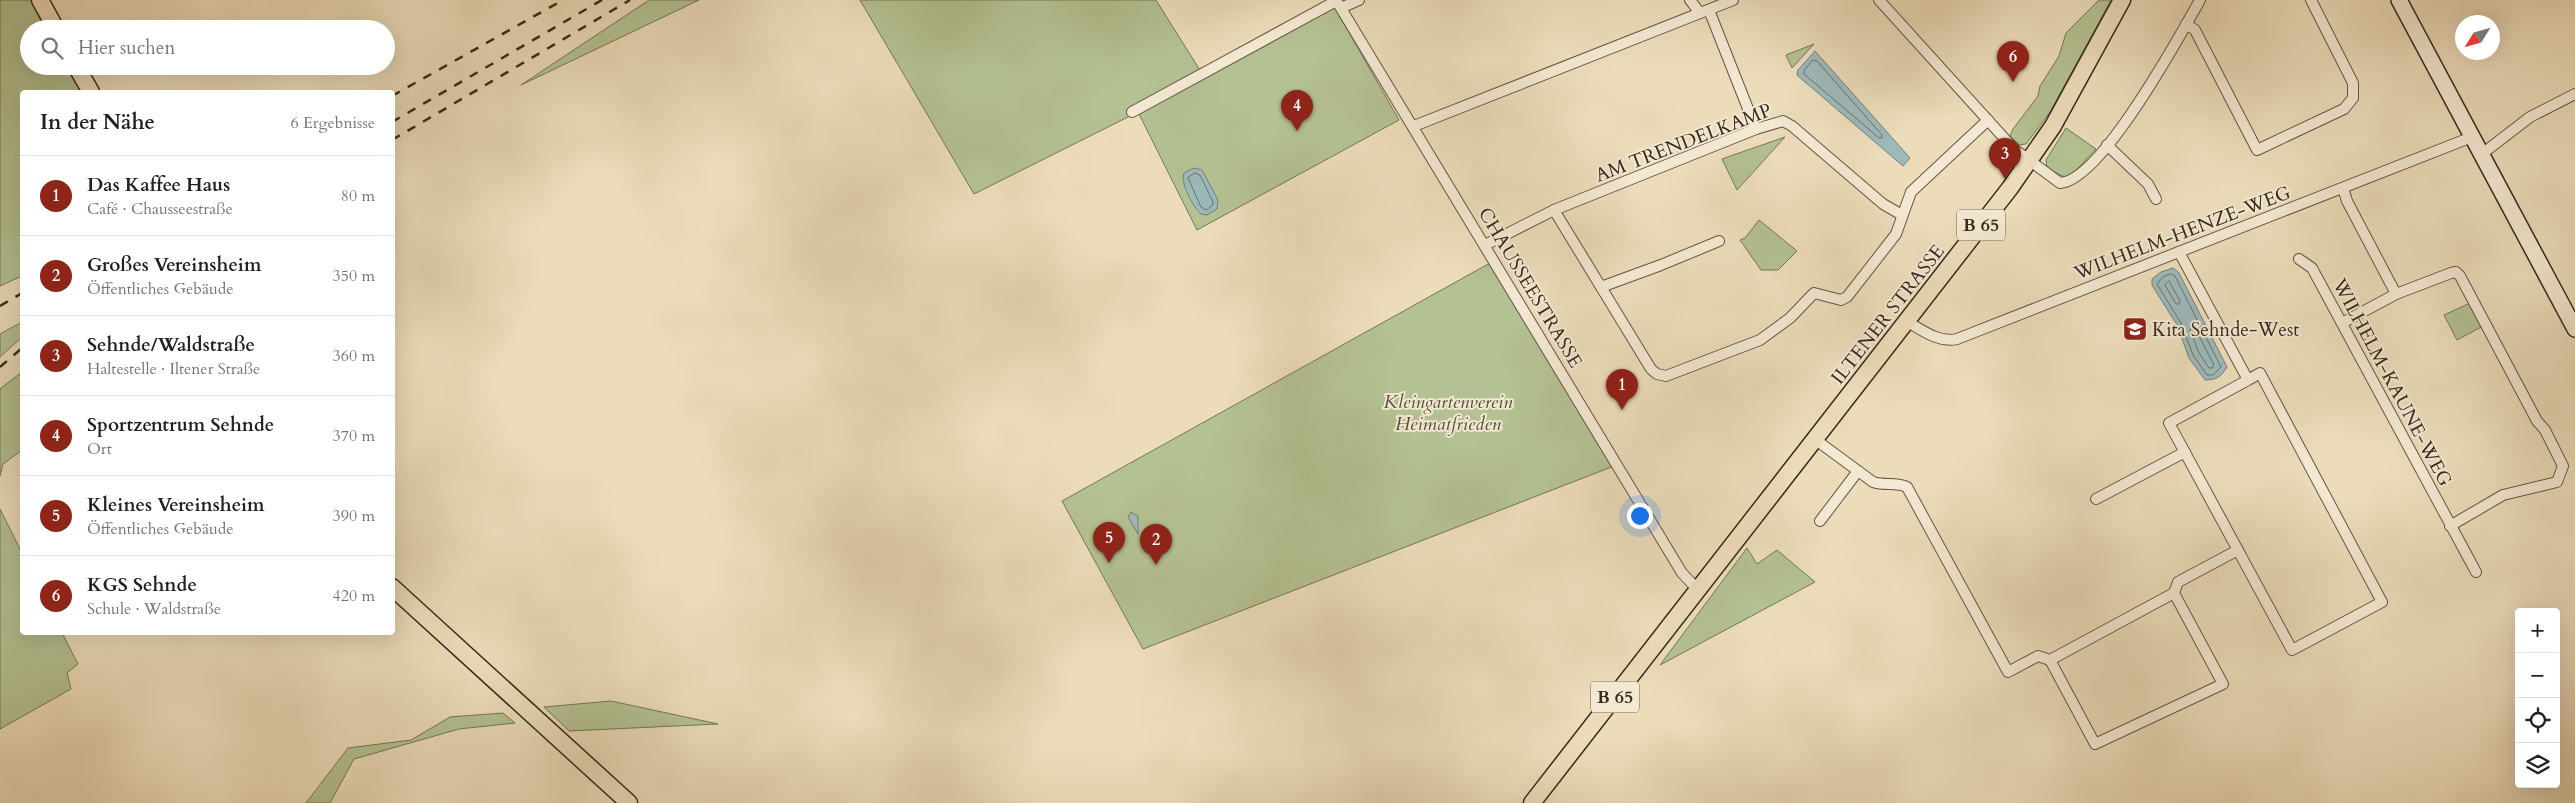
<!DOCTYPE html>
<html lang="de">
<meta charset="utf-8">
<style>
:root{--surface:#fff;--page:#f6f6f6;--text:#202124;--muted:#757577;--line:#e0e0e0;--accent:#8f2418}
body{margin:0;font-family:Cardo,serif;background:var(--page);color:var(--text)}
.controls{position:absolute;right:15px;bottom:15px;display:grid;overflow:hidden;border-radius:5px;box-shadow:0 5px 20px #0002}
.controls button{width:45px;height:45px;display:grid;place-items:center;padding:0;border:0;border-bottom:1px solid var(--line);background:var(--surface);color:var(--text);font:25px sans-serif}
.compass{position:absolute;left:2455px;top:15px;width:45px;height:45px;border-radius:50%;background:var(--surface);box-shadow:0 5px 20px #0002;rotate:233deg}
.you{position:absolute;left:1639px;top:515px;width:18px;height:18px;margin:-12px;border:4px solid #fff;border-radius:50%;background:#1a73e8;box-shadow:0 0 0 8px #1a73e833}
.badge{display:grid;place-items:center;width:32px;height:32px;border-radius:50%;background:var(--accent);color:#fff;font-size:16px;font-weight:700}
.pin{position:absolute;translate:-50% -41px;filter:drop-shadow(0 1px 2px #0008)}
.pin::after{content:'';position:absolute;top:26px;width:18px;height:15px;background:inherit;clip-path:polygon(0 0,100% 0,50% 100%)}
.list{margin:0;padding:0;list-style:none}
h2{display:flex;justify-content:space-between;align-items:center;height:65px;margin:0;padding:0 20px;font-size:21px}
h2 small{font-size:16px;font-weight:400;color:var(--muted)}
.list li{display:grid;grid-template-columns:32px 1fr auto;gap:15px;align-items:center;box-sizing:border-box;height:80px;padding:0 20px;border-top:1px solid var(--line)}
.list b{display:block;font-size:19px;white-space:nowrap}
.list p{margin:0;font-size:16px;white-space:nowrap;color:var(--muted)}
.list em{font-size:16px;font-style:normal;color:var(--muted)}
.icon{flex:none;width:28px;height:28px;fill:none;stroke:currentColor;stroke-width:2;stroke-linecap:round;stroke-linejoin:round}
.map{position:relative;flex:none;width:2575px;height:803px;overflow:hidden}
.search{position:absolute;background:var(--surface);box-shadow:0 5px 20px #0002;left:20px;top:20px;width:375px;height:55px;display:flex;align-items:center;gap:12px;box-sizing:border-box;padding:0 18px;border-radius:28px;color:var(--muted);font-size:19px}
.panel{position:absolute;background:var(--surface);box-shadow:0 5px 20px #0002;left:20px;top:90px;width:375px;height:545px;border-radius:5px}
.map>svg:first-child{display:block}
</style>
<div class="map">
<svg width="2575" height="803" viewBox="0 0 2575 803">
<rect width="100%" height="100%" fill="#ecdcba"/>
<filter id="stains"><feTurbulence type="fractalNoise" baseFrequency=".004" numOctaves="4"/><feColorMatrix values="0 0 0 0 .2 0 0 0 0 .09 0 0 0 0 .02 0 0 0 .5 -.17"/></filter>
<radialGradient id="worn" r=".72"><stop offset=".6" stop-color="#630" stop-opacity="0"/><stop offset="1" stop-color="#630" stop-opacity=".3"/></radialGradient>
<g fill="#b4c192" stroke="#747658">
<polygon points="0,0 34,0 50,29 29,29 29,66 70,66 84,92 22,92 22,276 0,286"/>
<polygon points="649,0 699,0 521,85"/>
<polygon points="860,0 1156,0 1203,75 1335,8 1399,120 1197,230 1138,112 974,194"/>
<polygon points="2099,0 2111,0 2050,112 2026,144 2019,145 2010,136 2013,129 2038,96 2040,86 2059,56 2066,33"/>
<polygon points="1814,44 1792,68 1786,55"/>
<polygon points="2066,128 2096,149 2068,179 2047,168 2046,160"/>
<polygon points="1785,137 1737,190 1722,159"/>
<polygon points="1759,220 1797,251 1778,270 1761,270 1740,240 1745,238"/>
<polygon points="1490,263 1614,466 1143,649 1062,501"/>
<polygon points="2470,303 2483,326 2457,340 2444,315"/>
<polygon points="22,322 22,337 0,357 0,334"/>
<polygon points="22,372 22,450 3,464 0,476 0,389"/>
<polygon points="0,509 22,553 22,632 62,633 78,664 67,673 71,689 0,729"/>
<polygon points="1747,548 1757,564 1777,550 1815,582 1660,665"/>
<polygon points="611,701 718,724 569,731 544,707"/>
<polygon points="503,713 515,723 459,729 354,759 330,803 306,803 348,748 411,740 450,717"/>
</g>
<g fill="#9db9ba" stroke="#73807c">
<polygon points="1815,51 1910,158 1903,166 1797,75 1798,70"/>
<path d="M1194,168L1202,170L1218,200L1217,209L1207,215L1201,214C1193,207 1180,183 1184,173Z"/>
<path d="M2173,268L2179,273L2227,367C2221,377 2216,380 2205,380L2189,358L2177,325L2152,285V279L2161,272Z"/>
<polygon points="1131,512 1138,516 1138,534 1128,517"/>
</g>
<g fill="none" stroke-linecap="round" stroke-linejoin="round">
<g stroke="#69726c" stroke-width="1">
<polygon points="1813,60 1817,61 1882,135 1882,138 1879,138 1804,74 1804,71"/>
<polygon points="1195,173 1200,175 1213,202 1212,206 1206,210 1201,207 1188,178"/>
<polygon points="2171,274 2175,276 2221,367 2213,375 2207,375 2193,355 2181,323 2157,284 2163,277"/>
<polygon points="2169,281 2180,301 2179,304 2176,304 2165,285"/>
<polygon points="2192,327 2195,328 2214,365 2212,368 2209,368 2199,353 2190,330"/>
</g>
<defs>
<g id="street">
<polyline points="1336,0 1682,573 1699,591"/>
<polyline points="1690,0 1700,13"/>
<path d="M1879,0L2014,149L2060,183C2101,181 2179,37 2200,0"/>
<polyline points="1341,8 1359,0"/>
<polyline points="1709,10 1756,129"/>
<polyline points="2186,24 2195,30 2257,150 2344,109 2353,98 2353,83 2311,0"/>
<polyline points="1132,112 1336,1"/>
<polyline points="1414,126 1733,0"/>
<polyline points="2107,145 2148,184 2156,199"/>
<polyline points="2482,154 2530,117 2575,94"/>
<polyline points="2343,188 2347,201 2396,294 2451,273 2456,272 2460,276 2537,421 2545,430 2563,466 2557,482 2503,495 2450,526"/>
<polyline points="1554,210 1651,369 1657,374 1666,376 1760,340 1790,318 1814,293 1841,300 1847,297 1896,234 1911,192 1988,120"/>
<polyline points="1485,245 1554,210 1756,129 1783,121 1792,126 1883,204 1902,215"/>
<polyline points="2179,252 2248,380 2260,373 2382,602 2292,650 2169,423 2248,380"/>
<polyline points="2299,259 2312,268 2476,572"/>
<polyline points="1601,287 1661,265 1719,241"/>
<path d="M1906,321C1922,330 1938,343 1957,339L2472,137"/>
<polyline points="2342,323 2396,294"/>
<path d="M1816,440L1873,482C1885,486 1896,482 1907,487L2008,672L2038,656L2050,660L2174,593L2178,582L2238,550"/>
<polyline points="2096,499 2185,452"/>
<polyline points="1820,521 1858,471"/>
<polyline points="2050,660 2095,744 2223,684 2174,593"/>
</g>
<polyline id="secondary" points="2399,0 2575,329"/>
<g id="primary">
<polyline points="40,0 56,29"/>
<polyline points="76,66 91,92"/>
<polyline points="392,587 629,803"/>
<polyline points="1532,803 2010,188 2053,126 2122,0"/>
</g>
</defs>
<use href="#street" stroke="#635645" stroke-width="12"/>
<use href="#secondary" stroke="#352a1e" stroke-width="18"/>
<use href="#primary" stroke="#352a1e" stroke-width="19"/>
<use href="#street" stroke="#f3e8d2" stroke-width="10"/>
<use href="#secondary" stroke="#f3e8d2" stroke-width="15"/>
<use href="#primary" stroke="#ecdcba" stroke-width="16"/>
<g stroke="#352a1e" stroke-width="2.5" stroke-dasharray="9 9" stroke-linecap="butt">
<polyline points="392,96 563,0"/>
<polyline points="392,122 602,0"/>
<polyline points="392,140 630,0"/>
<polyline points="0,306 22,293"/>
<polyline points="0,367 22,348"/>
</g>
</g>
<defs>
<symbol id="school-square" viewBox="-11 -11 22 22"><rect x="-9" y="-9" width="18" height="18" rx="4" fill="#8f2418" stroke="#f3e8d2"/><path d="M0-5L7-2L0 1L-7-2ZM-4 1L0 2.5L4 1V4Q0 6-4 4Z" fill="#fff"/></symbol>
</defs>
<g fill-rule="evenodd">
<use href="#school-square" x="2121" y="315" width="28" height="28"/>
</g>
<g text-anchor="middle" stroke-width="4" stroke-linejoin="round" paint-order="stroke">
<g fill="#f3e8d2" stroke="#6e6354" stroke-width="1">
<rect x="1957" y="209.5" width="48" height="31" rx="4"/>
<rect x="1591" y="681.5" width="48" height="31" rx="4"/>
</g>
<g font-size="18" font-weight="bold" fill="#352a1e">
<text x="1981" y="231">B 65</text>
<text x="1615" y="703">B 65</text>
</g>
<g font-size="19" fill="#352a1e" stroke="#f3e8d2">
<text transform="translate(1683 142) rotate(-21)" y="7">AM TRENDELKAMP</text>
<text transform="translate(2182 232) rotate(-21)" y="7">WILHELM-HENZE-WEG</text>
<text transform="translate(1531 287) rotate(59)" y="7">CHAUSSEESTRASSE</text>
<text transform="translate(1887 314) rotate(-52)" y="7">ILTENER STRASSE</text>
<text transform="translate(2393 382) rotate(62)" y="7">WILHELM-KAUNE-WEG</text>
</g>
<g font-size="19" fill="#352a1e" stroke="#f3e8d2" text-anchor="start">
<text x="2152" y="336">Kita Sehnde-West</text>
</g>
<g font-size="19" font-style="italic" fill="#55503b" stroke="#f3e8d2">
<text x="1448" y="408">Kleingartenverein<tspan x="1448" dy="22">Heimatfrieden</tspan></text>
</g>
</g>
<rect width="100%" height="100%" filter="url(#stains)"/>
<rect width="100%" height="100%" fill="url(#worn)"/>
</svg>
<div class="controls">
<button>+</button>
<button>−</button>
<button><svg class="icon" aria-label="locate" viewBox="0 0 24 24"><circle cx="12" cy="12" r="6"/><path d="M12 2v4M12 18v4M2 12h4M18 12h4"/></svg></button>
<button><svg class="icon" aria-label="layers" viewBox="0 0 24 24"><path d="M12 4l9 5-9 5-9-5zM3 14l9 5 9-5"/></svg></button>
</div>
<svg class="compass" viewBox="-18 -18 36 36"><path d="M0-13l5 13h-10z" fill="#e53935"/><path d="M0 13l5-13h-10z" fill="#757577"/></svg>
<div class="you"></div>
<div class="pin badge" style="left:1622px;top:410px">1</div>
<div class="pin badge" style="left:1156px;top:565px">2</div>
<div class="pin badge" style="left:2005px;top:179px">3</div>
<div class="pin badge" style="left:1297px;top:131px">4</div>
<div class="pin badge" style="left:1109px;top:563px">5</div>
<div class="pin badge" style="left:2013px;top:82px">6</div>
<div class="search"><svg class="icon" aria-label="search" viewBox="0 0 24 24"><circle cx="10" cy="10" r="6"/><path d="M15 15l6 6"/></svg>Hier suchen</div>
<section class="panel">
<h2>In der Nähe<small>6 Ergebnisse</small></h2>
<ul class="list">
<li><span class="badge">1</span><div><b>Das Kaffee Haus</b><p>Café · Chausseestraße</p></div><em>80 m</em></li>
<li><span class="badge">2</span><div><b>Großes Vereinsheim</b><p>Öffentliches Gebäude</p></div><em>350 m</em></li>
<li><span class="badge">3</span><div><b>Sehnde/Waldstraße</b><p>Haltestelle · Iltener Straße</p></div><em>360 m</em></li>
<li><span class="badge">4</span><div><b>Sportzentrum Sehnde</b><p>Ort</p></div><em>370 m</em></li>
<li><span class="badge">5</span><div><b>Kleines Vereinsheim</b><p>Öffentliches Gebäude</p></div><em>390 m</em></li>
<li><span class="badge">6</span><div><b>KGS Sehnde</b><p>Schule · Waldstraße</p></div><em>420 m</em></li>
</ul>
</section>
</div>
